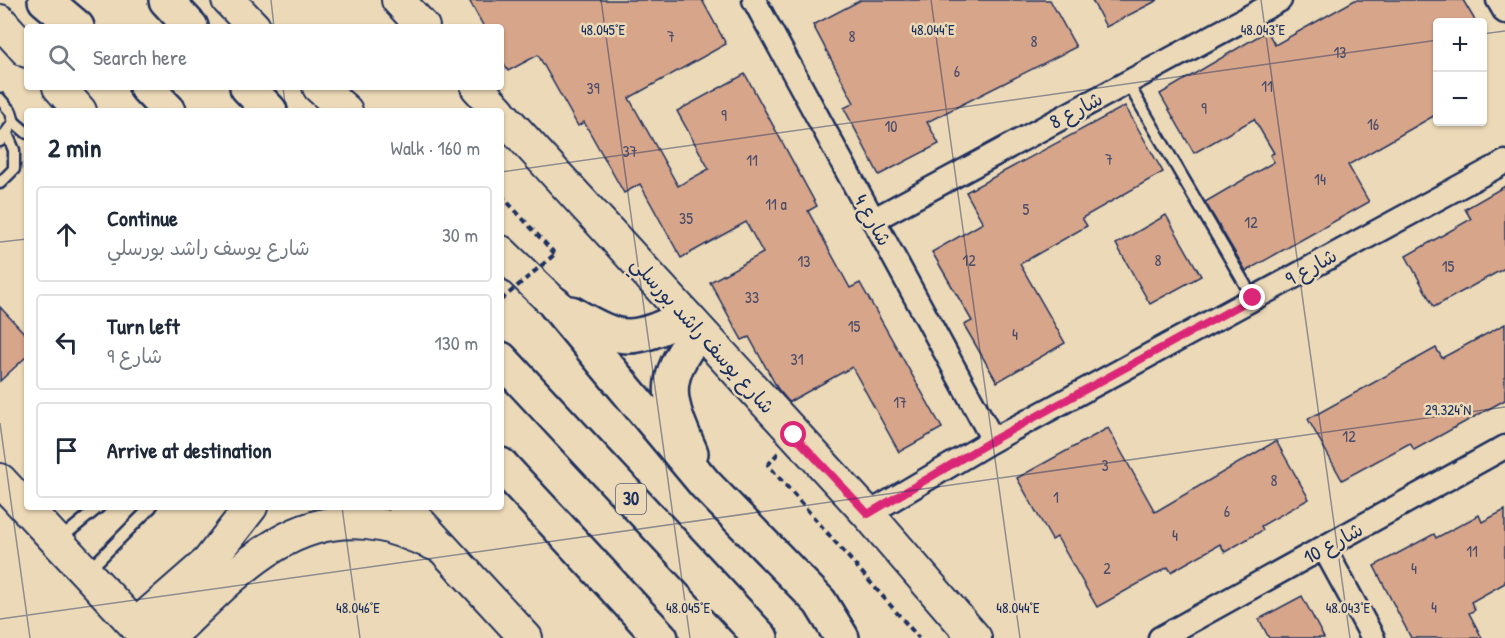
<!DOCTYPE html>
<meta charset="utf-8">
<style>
:root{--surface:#fff;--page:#f2f2f3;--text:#1f2937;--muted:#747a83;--line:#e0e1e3}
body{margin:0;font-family:"Patrick Hand","Playpen Sans Arabic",sans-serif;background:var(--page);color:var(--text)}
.controls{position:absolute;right:18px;top:18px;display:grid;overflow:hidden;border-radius:6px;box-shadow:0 2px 4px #0004}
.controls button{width:54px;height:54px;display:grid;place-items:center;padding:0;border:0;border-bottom:2px solid var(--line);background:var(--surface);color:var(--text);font:30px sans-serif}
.stop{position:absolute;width:18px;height:18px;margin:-14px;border:4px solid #db2777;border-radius:50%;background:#fff}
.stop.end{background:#db2777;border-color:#fff;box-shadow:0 2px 6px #0008}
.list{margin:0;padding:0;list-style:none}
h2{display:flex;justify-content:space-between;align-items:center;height:78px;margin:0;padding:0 24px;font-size:26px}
h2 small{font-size:20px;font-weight:400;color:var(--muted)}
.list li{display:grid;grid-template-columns:39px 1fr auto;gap:18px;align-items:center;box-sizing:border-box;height:96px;margin:0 12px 12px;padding:0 12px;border:2px solid var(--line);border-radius:6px}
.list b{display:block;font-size:22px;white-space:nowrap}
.list p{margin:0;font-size:20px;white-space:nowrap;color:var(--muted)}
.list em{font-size:20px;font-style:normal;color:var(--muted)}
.icon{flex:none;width:33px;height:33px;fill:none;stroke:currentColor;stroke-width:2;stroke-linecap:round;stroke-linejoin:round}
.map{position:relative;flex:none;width:1505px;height:638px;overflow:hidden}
.search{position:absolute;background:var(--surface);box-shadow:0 2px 4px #0004;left:24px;top:24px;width:480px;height:66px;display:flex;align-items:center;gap:15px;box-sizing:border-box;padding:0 21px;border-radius:6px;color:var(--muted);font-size:22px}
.panel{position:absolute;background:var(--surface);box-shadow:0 2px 4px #0004;left:24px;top:108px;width:480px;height:402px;border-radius:6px}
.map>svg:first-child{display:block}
</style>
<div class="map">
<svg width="1505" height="638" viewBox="0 0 1505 638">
<rect width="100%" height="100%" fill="#ecd9b7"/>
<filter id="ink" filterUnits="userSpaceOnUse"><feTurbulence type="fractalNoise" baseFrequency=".0167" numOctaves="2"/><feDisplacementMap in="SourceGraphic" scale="12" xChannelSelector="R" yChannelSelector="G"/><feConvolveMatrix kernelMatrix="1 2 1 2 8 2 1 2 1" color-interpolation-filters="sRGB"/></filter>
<g filter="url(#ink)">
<g fill="#d7a58a" stroke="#1b2f5e" stroke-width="1.5">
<polygon points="469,0 702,0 726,44 629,98 678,186 709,169 677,111 745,74 817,206 808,211 850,288 860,283 942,428 899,452 852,367 789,402 778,389 749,337 742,340 710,282 763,253 746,222 681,258 640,184 624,193 584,122 578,126 538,55 508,71 501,58 501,27 484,27"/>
<polygon points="861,0 1050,0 1076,47 927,122 939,144 879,175 844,108 854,103 813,25"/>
<polygon points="1092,0 1158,0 1106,27"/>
<polygon points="1355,0 1463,0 1476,22 1437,22 1437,114 1348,165 1369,202 1246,271 1205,202 1274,162 1270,155 1274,153 1254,119 1194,153 1160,94 1267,31 1275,45"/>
<polygon points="1125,106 1163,172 1082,218 1087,226 1020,264 1065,343 997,382 964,325 972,321 932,252 983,223 966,192"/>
<polygon points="1505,186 1505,268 1434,307 1406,256 1471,219 1465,209"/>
<polygon points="1166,215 1201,276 1150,304 1116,244"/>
<polygon points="0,307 27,336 27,356 0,381"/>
<polygon points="1505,324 1505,400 1414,450 1410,443 1342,480 1308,419 1436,348 1442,358"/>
<polygon points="1108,428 1155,512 1276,441 1309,499 1261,526 1263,530 1225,552 1220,544 1171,572 1168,567 1097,607 1057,537 1052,540 1017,478"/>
<polygon points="1505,510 1505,583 1471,602 1475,610 1469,613 1482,638 1411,638 1374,566 1434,534 1436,538 1479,515 1482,522"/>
<polygon points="1302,596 1324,638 1269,638 1259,619"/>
</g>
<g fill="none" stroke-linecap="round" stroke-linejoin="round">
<defs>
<g id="lane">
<polyline points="1127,82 1253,298"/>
<polyline points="0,99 11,112 14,122 0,141"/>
<polyline points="14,122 27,133"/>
<polyline points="0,183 14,169 14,150 7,134"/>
<polyline points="60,539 99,507"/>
<polyline points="88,571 151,507"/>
</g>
<g id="street">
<polyline points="754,0 993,440"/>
<polyline points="1498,0 1505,12"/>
<polyline points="873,220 1280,0"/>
<polyline points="868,514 993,440 1505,162"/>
<polyline points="1324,548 1373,638"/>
<polyline points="1160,638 1505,447"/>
</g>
<g id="secondary">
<polyline points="228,0 254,27"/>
<polyline points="398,0 423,27"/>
<polyline points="0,21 27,51"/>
<polyline points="59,87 80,111"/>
<polyline points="319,87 346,111"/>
<polyline points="477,87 499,111"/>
<polyline points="501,114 868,514 975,638"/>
<polyline points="501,252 555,304"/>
<polyline points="0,480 147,638"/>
<polyline points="405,507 526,638"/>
<polyline points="136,625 208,562 251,507"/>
<path d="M168,638C227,583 289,506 380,525C400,529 421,539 440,546"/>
</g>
<g id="highway">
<polyline points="45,0 77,27"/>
<polyline points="166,0 191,27"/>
<polyline points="146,87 169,111"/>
<polyline points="247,87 270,111"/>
<polyline points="555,304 705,484 820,602 842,638"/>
<path d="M571,313C625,344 630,342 686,317"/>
<polyline points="501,359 761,638"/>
<path d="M691,453C667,398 660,382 698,332"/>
<polyline points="501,465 661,638"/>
</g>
</defs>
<use href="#lane" stroke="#1b2f5e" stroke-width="15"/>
<use href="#street" stroke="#1b2f5e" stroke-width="27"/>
<use href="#secondary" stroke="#1b2f5e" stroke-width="36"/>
<use href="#highway" stroke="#1b2f5e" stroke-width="38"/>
<g stroke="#1b2f5e" stroke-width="4" stroke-dasharray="6 4.5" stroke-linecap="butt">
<polyline points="501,195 555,254"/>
<polyline points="778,453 768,465 919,638"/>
</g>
<use href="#lane" stroke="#ecd9b7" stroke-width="10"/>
<use href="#street" stroke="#ecd9b7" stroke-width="22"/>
<use href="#secondary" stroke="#ecd9b7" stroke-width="32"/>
<use href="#highway" stroke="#ecd9b7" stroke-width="33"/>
<polyline stroke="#1b2f5e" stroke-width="4" stroke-dasharray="6 4.5" stroke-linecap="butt" points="501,300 555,254"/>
</g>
</g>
<g fill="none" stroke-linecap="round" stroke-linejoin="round" filter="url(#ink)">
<polyline stroke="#db2777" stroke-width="8" points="794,435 868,514 993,440 1253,298"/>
</g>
<path fill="none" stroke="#1b2f5e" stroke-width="1.5" stroke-opacity="0.45" d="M271,0L274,27M601,0L690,638M931,0L1020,638M1261,0L1350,638M1482,34L1505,31M283,87L286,111M501,172L1438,40M0,242L27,239M0,423L30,638M342,507L360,638M0,619L1505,407"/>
<g text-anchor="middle" stroke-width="5" stroke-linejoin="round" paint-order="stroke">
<g font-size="16" fill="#4a4c69">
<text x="671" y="42">7</text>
<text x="852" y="42">8</text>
<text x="1034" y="47">8</text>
<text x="1340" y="58">13</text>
<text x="957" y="77">6</text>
<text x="1267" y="92">11</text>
<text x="593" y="94">39</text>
<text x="1204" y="114">9</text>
<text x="724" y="121">9</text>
<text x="1373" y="130">16</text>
<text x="891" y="132">10</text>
<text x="630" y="157">37</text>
<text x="1109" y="165">7</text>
<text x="752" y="166">11</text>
<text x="1320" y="185">14</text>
<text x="776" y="210">11 a</text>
<text x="1026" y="215">5</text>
<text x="686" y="224">35</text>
<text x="1251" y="228">12</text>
<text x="969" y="266">12</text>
<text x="1158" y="266">8</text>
<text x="804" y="267">13</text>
<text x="1448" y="272">15</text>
<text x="752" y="303">33</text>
<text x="854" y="332">15</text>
<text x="1015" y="340">4</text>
<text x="797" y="365">31</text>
<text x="900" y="408">17</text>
<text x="1349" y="442">12</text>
<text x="1105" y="471">3</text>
<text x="1274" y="486">8</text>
<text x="1056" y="503">1</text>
<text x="1227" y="517">6</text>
<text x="1175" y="541">4</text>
<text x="1472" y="557">11</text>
<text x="1107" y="574">2</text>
<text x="1414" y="574">4</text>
<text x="1434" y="613">4</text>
</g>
<rect fill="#ecd9b7" stroke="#5a6279" stroke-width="1.5" x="616" y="484" width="30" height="30" rx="4.5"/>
<g font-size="18" font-weight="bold" fill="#1b2f5e">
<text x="631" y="505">30</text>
</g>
<g font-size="20" fill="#1b2f5e" stroke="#ecd9b7">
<text transform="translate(1076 110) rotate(-28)" y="7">شارع 8</text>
<text transform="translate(873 220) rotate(61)" y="7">شارع 4</text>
<text transform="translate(1311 267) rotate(-29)" y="7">شارع 9</text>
<text transform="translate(703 335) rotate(48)" y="7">شارع يوسف راشد بورسلي</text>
<text transform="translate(1333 543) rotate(-29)" y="7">شارع 10</text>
</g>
</g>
<g font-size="15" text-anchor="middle" fill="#1b2f5e" stroke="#ecd9b7" stroke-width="5" stroke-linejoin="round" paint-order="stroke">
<text x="603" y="35">48.045°E</text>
<text x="933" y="35">48.044°E</text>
<text x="1263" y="35">48.043°E</text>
<text x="1448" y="415">29.324°N</text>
<text x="358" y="613">48.046°E</text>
<text x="688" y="613">48.045°E</text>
<text x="1018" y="613">48.044°E</text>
<text x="1348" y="613">48.043°E</text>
</g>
</svg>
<div class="controls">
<button>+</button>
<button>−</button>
</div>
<div class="stop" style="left:794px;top:435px"></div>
<div class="stop end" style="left:1253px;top:298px"></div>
<div class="search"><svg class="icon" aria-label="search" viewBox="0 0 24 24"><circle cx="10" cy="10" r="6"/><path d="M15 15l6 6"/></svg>Search here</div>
<section class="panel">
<h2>2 min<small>Walk · 160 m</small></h2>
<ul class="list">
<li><svg class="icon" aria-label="ahead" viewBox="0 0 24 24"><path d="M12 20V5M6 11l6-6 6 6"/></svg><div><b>Continue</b><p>شارع يوسف راشد بورسلي</p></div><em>30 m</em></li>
<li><svg class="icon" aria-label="left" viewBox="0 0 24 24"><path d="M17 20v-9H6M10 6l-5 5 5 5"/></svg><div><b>Turn left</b><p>شارع 9</p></div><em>130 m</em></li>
<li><svg class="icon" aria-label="arrive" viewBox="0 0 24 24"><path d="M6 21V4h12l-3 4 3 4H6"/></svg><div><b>Arrive at destination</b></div></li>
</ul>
</section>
</div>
